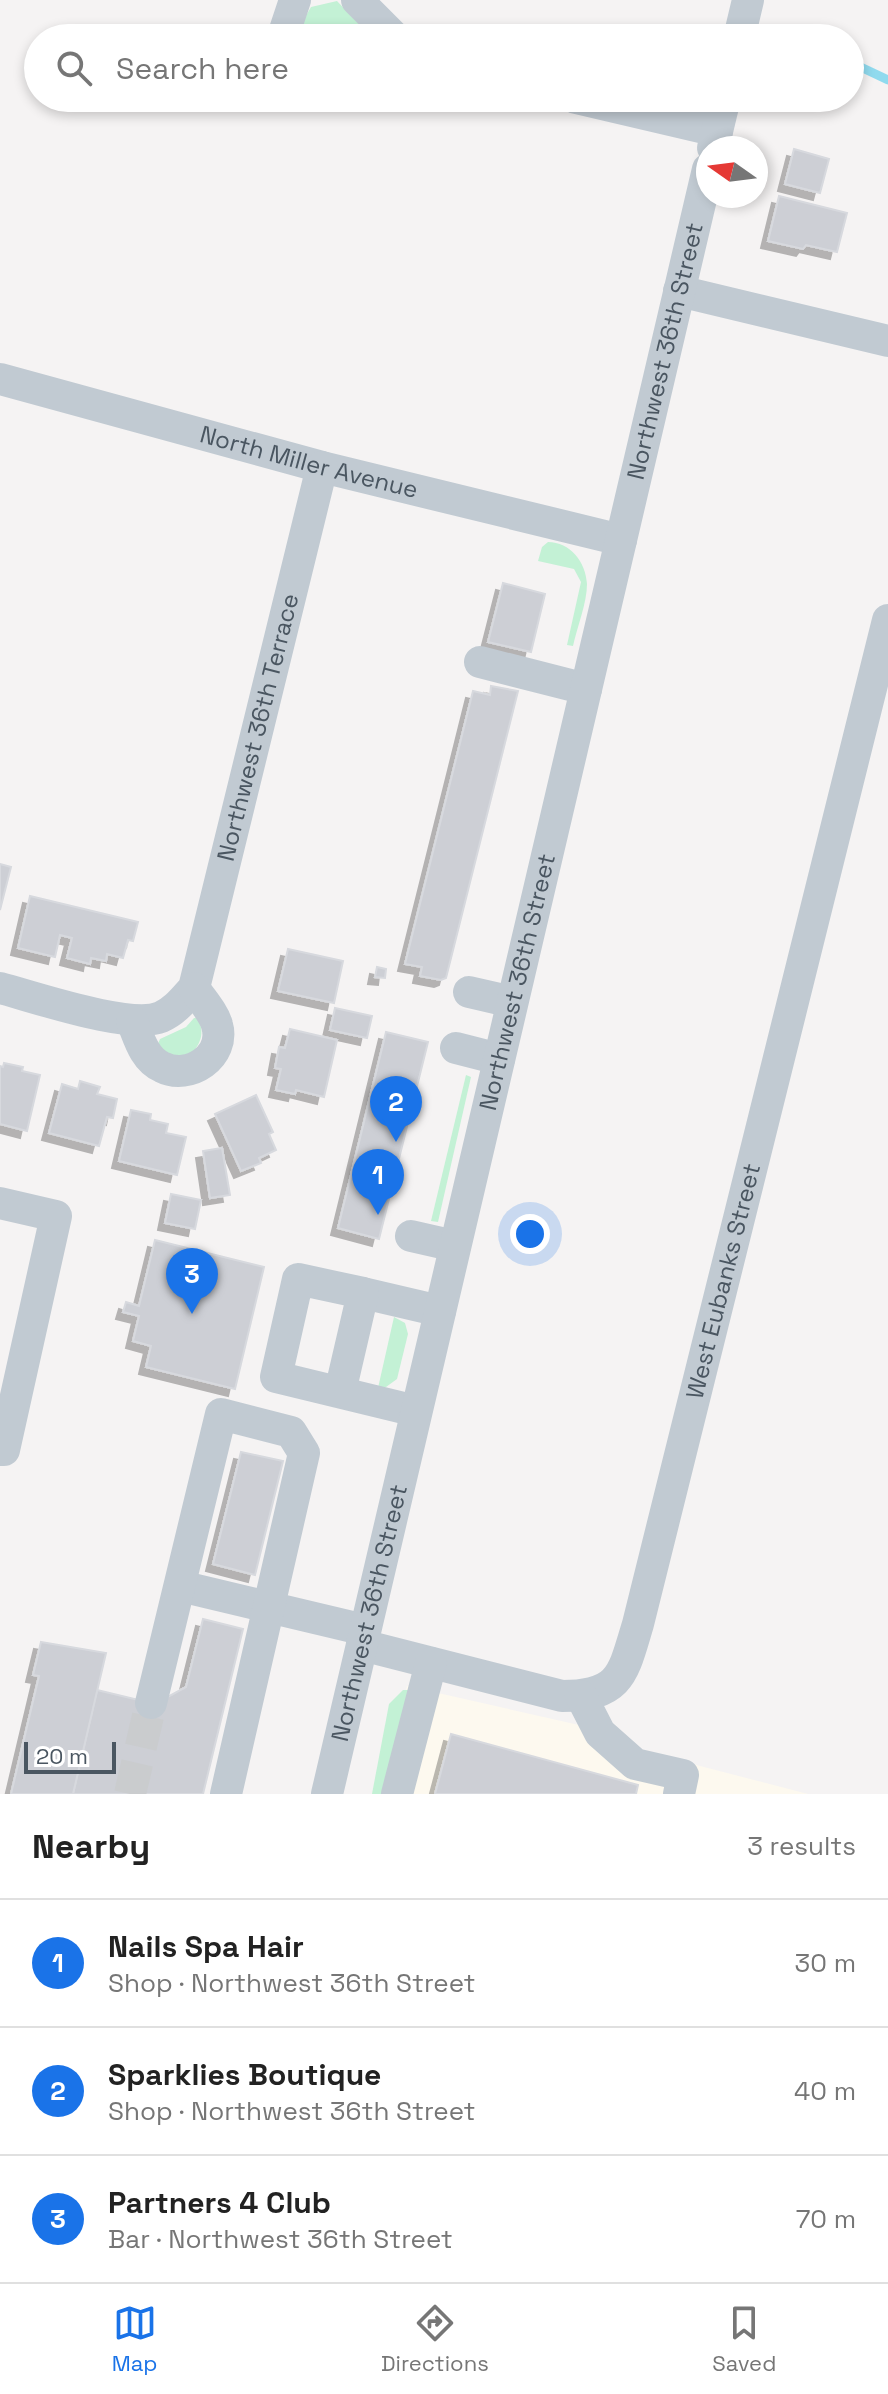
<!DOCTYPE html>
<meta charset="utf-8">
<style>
:root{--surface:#fff;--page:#f6f6f6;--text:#222;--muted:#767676;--line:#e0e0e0;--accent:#1a73e8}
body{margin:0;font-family:"Space Grotesk",sans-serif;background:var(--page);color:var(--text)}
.compass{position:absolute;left:696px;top:136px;width:72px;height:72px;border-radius:50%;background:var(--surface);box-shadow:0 4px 12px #0003;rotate:284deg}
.scale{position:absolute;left:24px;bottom:20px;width:92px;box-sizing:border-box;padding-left:8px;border:4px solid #4a5661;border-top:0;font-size:22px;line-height:28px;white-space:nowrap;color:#4a5661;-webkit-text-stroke:6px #fff;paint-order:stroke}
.you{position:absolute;left:530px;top:1234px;width:28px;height:28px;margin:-20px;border:6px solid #fff;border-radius:50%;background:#1a73e8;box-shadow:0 0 0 12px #1a73e833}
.badge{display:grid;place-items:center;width:52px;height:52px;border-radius:50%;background:var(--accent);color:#fff;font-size:26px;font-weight:700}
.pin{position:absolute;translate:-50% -66px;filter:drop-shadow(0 2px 4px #0008)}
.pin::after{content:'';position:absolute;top:42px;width:28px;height:24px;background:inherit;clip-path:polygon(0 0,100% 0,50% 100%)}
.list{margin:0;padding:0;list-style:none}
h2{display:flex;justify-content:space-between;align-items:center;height:104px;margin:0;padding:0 32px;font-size:34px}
h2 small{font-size:26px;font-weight:400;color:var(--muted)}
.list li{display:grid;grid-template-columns:52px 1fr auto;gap:24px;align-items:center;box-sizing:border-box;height:128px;padding:0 32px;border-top:2px solid var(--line)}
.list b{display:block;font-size:30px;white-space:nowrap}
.list p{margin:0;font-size:26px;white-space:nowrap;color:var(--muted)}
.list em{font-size:26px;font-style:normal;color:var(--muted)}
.icon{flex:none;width:44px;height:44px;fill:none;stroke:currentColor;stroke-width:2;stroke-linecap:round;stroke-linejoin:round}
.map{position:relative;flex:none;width:888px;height:1794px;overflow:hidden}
.search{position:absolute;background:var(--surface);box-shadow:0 4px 12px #0003;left:24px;right:24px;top:24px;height:88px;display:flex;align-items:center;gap:20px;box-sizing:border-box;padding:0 28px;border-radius:44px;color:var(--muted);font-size:30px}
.sheet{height:488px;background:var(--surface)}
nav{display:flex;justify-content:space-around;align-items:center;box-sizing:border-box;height:112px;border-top:2px solid var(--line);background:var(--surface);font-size:22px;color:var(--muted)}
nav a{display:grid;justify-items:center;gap:4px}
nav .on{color:var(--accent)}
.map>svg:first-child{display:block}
</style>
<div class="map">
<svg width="888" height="1794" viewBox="0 0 888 1794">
<defs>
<filter id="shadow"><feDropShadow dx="-7" dy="7" stdDeviation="0" flood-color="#0004"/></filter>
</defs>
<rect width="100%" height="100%" fill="#f5f3f3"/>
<polygon fill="#fdf9ef" points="407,1686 610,1732 627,1747 808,1794 383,1794"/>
<g fill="#c3f1d5">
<polygon points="337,1 372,38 298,38 297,31 311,7"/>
<path d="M548,542C570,542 586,562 587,584C587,603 577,627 573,646L567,645L581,582L574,569L538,561L542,547Z"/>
<path d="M194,1018H198C205,1034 201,1043 190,1056L173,1058L157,1046L160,1039L186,1027Z"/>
<polygon points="466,1075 471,1077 438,1222 431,1221"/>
<polygon points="394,1317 405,1323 408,1334 397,1379 386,1387 378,1388"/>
<polygon points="403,1690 410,1690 386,1794 372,1794 389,1704"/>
</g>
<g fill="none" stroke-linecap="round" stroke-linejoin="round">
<g stroke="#90daee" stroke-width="9">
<polyline points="782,30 799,38"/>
<polyline points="850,62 888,80"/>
</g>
</g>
<g fill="#cdcfd5" stroke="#d7d9de" stroke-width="2" filter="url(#shadow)">
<polygon points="794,149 829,159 820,193 785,184"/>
<polygon points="779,196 847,213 837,252 806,245 803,249 768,241"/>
<polygon points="503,583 545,594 531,652 488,642"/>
<polygon points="491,686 518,691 446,978 441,980 420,976 422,967 405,964 473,691 490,695"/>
<polygon points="0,864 11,867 0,910"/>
<polygon points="30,896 138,922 133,941 128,940 123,958 107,954 106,961 91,958 90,964 67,958 72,938 60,935 55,957 18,948"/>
<polygon points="288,949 343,961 334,1003 278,991"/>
<polygon points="377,967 386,969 385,978 375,977"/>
<polygon points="335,1008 372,1016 367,1038 330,1030"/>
<polygon points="290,1029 337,1040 324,1097 296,1090 295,1094 276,1090 281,1069 275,1068 279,1047 285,1048"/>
<polygon points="386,1032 428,1042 379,1239 338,1228"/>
<polygon points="4,1063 23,1067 22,1071 40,1075 27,1131 0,1124 0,1066 3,1067"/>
<polygon points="80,1081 100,1087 97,1094 117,1099 113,1118 107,1117 99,1146 49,1133 62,1084 78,1089"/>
<polygon points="256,1095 273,1132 269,1134 276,1150 259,1158 261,1163 241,1171 215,1114"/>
<polygon points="131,1110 151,1114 150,1120 168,1124 166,1133 186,1137 177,1175 119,1161"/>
<polygon points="222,1148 230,1195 210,1198 203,1151"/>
<polygon points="171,1194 201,1200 195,1229 165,1223"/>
<polygon points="155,1240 264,1267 235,1389 146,1367 151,1346 133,1341 139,1316 123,1312 126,1302 139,1306"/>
<polygon points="241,1452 283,1461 255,1575 213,1564"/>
<polygon points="203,1619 243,1629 203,1794 73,1794 97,1690 155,1704 186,1687"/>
<polygon points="41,1642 106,1653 73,1794 11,1794 39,1676 33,1675"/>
<polygon points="451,1734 638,1785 636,1794 435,1794"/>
</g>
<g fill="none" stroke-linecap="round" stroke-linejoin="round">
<polyline stroke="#caccce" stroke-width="32" stroke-dasharray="32 16" stroke-linecap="butt" points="130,1794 151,1703"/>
<g stroke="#c1cad2" stroke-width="32">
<polyline points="357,0 395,38"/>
<polyline points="285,38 284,33 295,0"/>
<polyline points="739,38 748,0"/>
<polyline points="576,98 717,131"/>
<polyline points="713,148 725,98"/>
<polyline points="679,291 888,341"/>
<path id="s1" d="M0,379L322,467L621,540"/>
<polyline points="480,662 586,689"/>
<path id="s2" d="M0,988C35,997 130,1030 161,1017C175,1011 184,999 194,988L322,467"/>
<polyline points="469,992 512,1002"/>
<path d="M132,1021C139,1038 144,1059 162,1067C189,1081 226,1056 217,1025C214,1013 201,999 194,988"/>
<polyline points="456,1048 499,1059"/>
<polyline points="0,1203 56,1216 4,1450 0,1450"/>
<polyline points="411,1236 455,1246"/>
<polyline points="363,1293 440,1311"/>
<polyline points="340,1392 363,1293 298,1279 276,1377 416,1411"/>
<polyline points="180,1586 365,1630"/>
<path id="s3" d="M362,1645L562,1696C621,1696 623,1674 638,1624L888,620"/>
<polyline points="581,1696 600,1733 635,1764 683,1775 679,1794"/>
<polyline points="151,1703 221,1414 291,1432 304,1453 226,1794"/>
<path id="s4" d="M327,1794L708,169"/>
<polyline points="397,1794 431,1663"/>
</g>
</g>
<g text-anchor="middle" stroke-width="7" stroke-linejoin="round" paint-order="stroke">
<g font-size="24" fill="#4a5661" stroke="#fff">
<text dy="8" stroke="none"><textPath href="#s4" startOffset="1482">Northwest 36th Street</textPath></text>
<text dy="8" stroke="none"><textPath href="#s1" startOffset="320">North Miller Avenue</textPath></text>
<text dy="8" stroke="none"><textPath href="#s2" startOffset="478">Northwest 36th Terrace</textPath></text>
<text dy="8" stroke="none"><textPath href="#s4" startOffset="834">Northwest 36th Street</textPath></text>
<text dy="8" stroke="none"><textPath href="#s3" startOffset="678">West Eubanks Street</textPath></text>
<text dy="8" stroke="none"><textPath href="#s4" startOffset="186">Northwest 36th Street</textPath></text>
</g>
</g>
</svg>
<svg class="compass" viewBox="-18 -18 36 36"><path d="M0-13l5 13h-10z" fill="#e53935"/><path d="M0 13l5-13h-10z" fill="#767676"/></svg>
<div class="scale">20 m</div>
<div class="you"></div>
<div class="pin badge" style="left:378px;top:1215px">1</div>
<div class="pin badge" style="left:396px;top:1142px">2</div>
<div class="pin badge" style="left:192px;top:1314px">3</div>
<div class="search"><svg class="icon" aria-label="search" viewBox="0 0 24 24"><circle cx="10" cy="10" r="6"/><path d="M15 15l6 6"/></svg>Search here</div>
</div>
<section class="sheet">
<h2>Nearby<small>3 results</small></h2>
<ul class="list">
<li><span class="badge">1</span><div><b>Nails Spa Hair</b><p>Shop · Northwest 36th Street</p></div><em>30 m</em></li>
<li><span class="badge">2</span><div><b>Sparklies Boutique</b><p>Shop · Northwest 36th Street</p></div><em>40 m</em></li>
<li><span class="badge">3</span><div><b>Partners 4 Club</b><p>Bar · Northwest 36th Street</p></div><em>70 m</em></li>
</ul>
</section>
<nav>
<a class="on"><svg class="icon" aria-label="map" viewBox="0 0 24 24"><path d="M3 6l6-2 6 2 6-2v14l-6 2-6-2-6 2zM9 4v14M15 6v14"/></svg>Map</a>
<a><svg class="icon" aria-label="directions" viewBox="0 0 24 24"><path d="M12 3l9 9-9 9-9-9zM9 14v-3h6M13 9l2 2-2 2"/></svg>Directions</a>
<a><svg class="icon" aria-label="saved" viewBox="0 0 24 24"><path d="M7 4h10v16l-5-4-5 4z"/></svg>Saved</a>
</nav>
